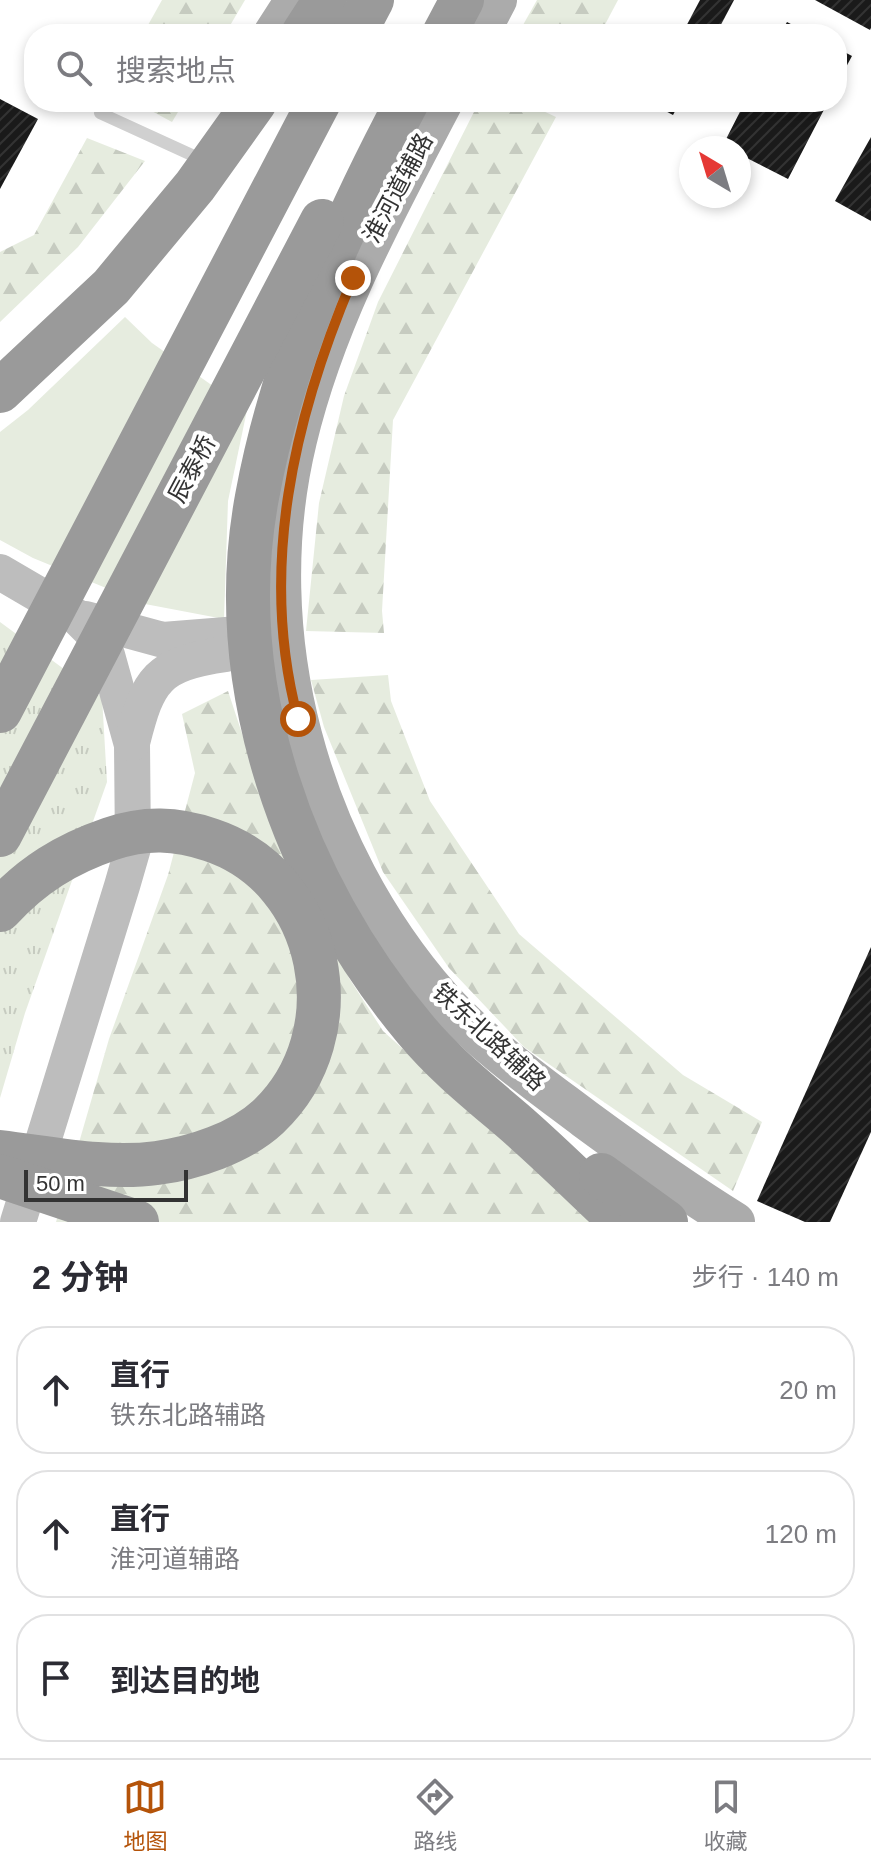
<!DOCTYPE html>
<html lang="zh">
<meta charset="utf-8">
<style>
:root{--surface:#fff;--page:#f2f2f3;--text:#2b2b33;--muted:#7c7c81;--line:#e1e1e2;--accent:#b45309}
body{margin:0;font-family:Arial,"Noto Sans SC",sans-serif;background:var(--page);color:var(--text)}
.compass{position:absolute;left:679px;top:136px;width:72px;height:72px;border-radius:50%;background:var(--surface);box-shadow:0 4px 12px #0003;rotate:322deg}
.scale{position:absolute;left:24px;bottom:20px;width:164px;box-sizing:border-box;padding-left:8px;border:4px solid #333;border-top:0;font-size:22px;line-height:28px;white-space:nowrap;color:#333;-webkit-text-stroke:6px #fff;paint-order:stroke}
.stop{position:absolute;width:24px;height:24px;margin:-18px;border:6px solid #b45309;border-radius:50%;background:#fff}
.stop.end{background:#b45309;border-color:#fff;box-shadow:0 2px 8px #0008}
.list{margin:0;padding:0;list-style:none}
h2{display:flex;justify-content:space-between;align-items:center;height:104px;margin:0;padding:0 32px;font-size:34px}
h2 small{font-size:26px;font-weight:400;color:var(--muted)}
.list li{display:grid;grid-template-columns:52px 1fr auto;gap:24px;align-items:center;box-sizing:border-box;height:128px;margin:0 16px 16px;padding:0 16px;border:2px solid var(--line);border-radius:32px}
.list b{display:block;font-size:30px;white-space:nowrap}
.list p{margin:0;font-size:26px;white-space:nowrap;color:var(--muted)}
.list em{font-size:26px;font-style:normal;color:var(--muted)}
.icon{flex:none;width:44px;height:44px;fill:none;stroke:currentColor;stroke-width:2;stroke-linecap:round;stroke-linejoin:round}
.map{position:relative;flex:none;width:871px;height:1222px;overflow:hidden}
.search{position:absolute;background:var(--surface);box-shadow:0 4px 12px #0003;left:24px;right:24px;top:24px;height:88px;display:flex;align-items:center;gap:20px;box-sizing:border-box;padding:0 28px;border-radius:32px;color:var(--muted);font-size:30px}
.sheet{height:536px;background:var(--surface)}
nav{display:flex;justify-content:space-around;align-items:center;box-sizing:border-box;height:112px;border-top:2px solid var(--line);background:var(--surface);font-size:22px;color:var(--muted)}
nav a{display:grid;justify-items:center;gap:4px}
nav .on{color:var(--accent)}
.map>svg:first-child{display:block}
</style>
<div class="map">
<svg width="871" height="1222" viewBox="0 0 871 1222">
<defs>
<pattern id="forest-firs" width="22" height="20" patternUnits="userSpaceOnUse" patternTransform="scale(2)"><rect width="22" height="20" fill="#e6ecdf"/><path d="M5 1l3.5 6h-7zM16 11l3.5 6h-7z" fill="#c6cbc0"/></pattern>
<pattern id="park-tufts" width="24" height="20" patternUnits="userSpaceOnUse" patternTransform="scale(2)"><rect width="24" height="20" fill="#e6ecdf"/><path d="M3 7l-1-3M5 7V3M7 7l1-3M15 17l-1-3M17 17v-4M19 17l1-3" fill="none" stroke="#c6cbc0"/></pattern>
<pattern id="building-hatch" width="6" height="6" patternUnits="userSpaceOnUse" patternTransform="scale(2)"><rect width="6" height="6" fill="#1a1a1a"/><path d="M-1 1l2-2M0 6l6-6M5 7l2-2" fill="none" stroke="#333"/></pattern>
</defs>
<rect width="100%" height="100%" fill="#fff"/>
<polygon fill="#e6ecdf" points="125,317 152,343 247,410 228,501 224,619 145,604 33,558 0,540 0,432 28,410"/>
<g fill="url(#forest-firs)">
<polygon points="162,0 245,0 225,34 143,34"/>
<polygon points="537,0 618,0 600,34 518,34"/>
<polygon points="135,102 184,102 172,122"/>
<polygon points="479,102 524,102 556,117 393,420 382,611 384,633 306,631 319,503 344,396 378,302"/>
<polygon points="87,138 145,161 78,247 0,322 0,252 34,235"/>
<polygon points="388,675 391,701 430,801 519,934 683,1075 762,1122 733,1191 524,1047 449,968 383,872 324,727 311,680"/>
<polygon points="228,691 258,782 349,978 383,1031 503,1139 627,1222 56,1222 109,1039 168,875 195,773 182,714"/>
</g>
<polygon fill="url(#park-tufts)" points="0,622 102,697 107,782 25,1013 0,1098"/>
<g fill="url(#building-hatch)">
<polygon points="700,0 734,0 716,34 682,34"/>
<polygon points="815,0 871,0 871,28 870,30"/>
<polygon points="787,22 810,34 780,34"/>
<polygon points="837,48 852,56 837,84"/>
<polygon points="0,99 38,119 0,189"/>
<polygon points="648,102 680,102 673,115"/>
<polygon points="745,102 828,102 788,179 739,154 739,148 723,145"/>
<polygon points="871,137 871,221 835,201"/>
<polygon points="871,947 871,1132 830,1222 805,1222 757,1201"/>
</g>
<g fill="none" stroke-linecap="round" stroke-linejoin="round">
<polyline stroke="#d0d0d0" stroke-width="12" points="100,113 194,156"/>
<g stroke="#bdbdbd" stroke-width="36">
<polyline points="0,572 77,617 94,634 107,655 132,745 133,848 122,886 18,1222"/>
<polyline points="86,619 163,640 275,631"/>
<path d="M132,743C148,679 157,664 226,654"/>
</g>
<g stroke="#ababab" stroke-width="40">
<polyline points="273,34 295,0"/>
<polyline points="479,34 497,0"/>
<path d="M443,102C386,211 326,319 297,440C250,634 310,849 441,998C483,1045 536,1082 585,1119C634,1155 683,1190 735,1222"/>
</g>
<g stroke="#9a9a9a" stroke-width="44">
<polyline points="303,34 325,0"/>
<polyline points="354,34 372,0"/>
<polyline points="444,34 462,0"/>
<path d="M407,102C342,224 282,360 257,497C222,686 294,885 415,1029C444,1064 479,1092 513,1121C550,1153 585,1188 621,1222"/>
<polyline points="0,391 111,287 195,186 255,102"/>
<polyline points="0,711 319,102"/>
<polyline points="0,835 322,221"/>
<path d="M0,910C32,875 66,854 110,839C145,827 176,828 211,840C325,878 356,1034 268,1117C240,1143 194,1158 157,1163C106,1170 51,1158 0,1152"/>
<polyline points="601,1175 666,1222"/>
<polyline points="0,1176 137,1222"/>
</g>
</g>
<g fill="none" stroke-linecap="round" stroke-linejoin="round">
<path stroke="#b45309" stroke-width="10" d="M298,719C258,569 294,417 353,278"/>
</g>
<g text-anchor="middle" stroke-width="8" stroke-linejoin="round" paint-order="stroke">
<g font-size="24" fill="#333" stroke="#fff">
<text transform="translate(398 188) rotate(-62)" y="8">淮河道辅路</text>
<text transform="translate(192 469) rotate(-62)" y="8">辰泰桥</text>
<text transform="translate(489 1037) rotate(43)" y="8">铁东北路辅路</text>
</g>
</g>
</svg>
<svg class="compass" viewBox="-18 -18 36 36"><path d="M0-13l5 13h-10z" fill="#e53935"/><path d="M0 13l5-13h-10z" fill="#7c7c81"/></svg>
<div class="scale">50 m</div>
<div class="stop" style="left:298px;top:719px"></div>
<div class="stop end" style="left:353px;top:278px"></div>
<div class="search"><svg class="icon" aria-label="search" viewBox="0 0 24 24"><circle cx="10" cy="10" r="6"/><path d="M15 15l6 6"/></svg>搜索地点</div>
</div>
<section class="sheet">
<h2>2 分钟<small>步行 · 140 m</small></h2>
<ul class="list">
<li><svg class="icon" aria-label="ahead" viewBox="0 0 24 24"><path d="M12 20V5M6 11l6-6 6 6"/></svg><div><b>直行</b><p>铁东北路辅路</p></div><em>20 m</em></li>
<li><svg class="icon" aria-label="ahead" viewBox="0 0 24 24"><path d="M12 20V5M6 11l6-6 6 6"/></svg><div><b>直行</b><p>淮河道辅路</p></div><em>120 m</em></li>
<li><svg class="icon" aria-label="arrive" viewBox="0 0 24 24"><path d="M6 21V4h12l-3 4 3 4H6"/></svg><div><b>到达目的地</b></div></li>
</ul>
</section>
<nav>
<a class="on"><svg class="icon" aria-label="map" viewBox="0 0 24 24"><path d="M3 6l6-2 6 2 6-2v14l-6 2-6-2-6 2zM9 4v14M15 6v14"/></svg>地图</a>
<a><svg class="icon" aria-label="directions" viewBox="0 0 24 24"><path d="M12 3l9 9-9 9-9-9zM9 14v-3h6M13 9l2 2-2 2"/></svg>路线</a>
<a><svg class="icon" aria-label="saved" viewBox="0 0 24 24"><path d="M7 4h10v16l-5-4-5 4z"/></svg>收藏</a>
</nav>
